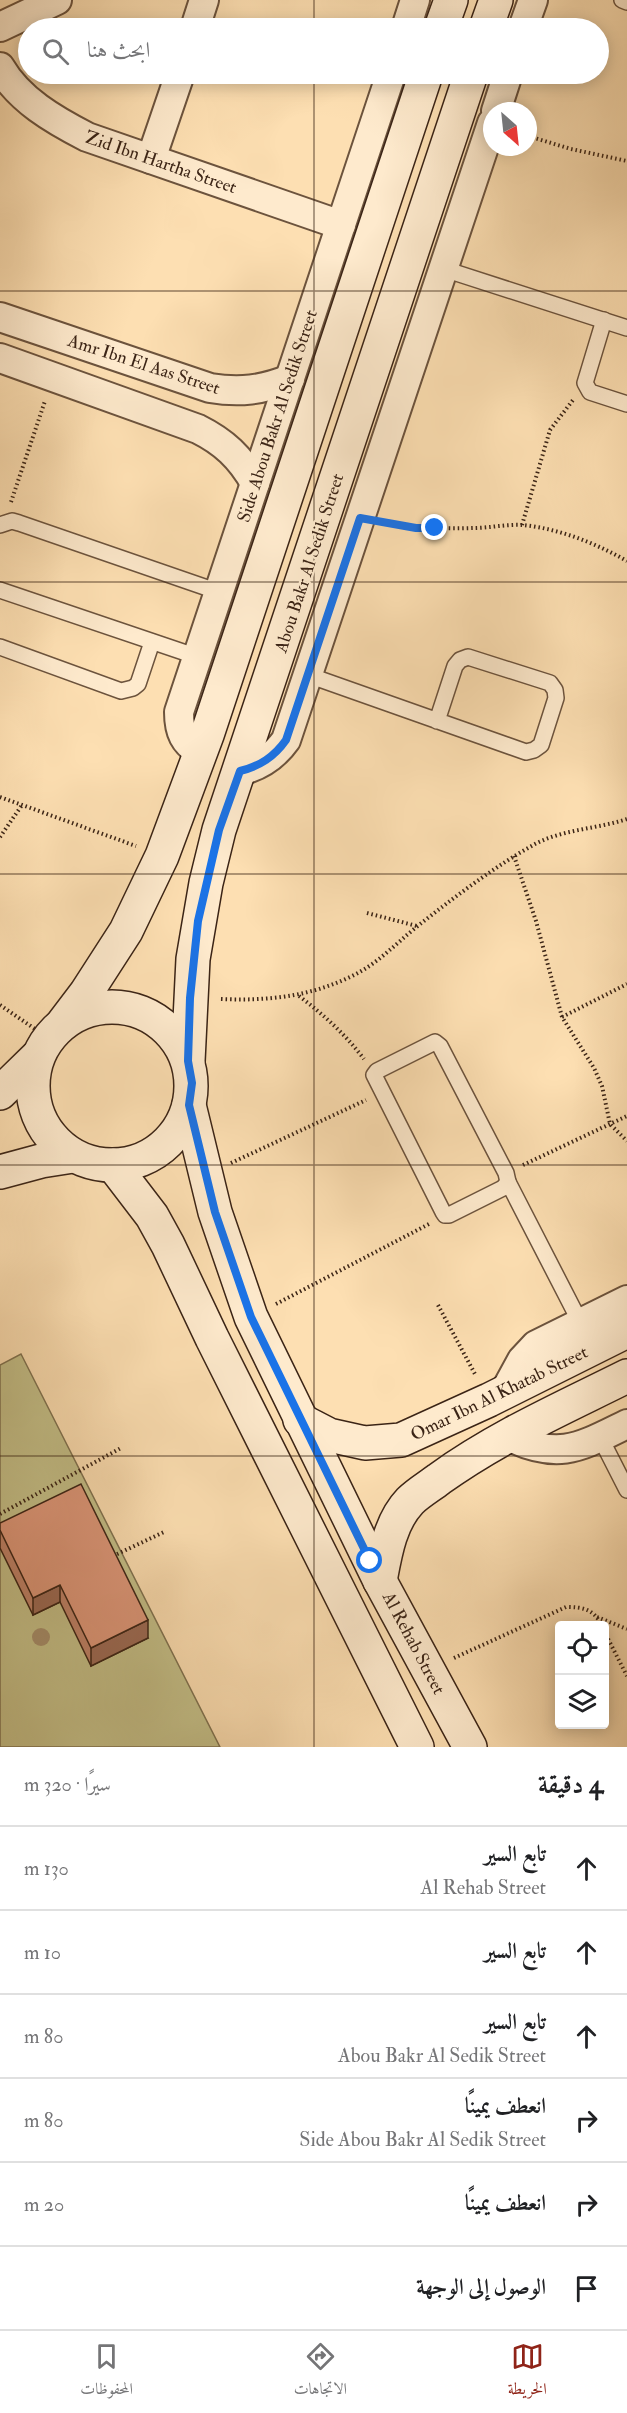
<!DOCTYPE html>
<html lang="ar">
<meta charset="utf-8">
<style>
:root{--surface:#fff;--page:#f2f2f2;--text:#202124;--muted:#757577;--line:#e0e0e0;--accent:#8f2418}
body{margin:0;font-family:"IM FELL Double Pica",Amiri,serif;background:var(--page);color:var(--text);direction:rtl}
.controls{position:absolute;right:18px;bottom:18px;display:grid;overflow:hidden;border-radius:6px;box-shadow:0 3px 15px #0003}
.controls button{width:54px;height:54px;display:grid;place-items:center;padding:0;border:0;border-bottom:2px solid var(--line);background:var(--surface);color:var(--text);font:30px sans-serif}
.compass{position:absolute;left:483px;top:102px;width:54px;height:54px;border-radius:50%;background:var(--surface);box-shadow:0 3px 15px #0003;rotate:153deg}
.stop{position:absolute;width:18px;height:18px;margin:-14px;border:4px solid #1a73e8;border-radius:50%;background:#fff}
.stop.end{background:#1a73e8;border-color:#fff;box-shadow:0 2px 6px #0008}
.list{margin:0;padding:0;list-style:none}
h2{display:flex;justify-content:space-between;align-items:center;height:78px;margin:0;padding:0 24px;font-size:26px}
h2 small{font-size:20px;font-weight:400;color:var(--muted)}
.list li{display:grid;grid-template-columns:39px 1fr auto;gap:18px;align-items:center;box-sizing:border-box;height:84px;padding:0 24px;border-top:2px solid var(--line)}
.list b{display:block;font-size:22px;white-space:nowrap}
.list p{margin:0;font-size:20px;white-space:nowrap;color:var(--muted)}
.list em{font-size:20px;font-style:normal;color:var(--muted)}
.icon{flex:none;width:33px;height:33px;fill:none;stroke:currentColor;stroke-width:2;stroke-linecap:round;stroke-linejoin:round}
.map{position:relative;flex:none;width:627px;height:1747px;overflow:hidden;direction:ltr}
.search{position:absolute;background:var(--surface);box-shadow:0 3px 15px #0003;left:18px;right:18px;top:18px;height:66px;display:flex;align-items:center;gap:15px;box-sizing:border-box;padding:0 21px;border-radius:33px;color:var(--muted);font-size:22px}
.sheet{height:582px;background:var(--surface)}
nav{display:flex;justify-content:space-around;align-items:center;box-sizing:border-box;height:84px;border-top:2px solid var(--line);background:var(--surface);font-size:16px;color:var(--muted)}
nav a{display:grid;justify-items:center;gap:3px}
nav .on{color:var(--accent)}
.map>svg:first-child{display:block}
</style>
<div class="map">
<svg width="627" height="1747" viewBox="0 0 627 1747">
<rect width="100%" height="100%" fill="#fddfb2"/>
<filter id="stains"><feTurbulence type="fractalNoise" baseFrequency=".00333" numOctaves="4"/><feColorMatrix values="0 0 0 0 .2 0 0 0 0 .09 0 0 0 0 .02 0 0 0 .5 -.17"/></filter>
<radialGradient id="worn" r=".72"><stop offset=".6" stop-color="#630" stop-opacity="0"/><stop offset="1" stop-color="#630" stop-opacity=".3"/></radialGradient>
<polygon fill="#c4c089" stroke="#807250" stroke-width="1.5" points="21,1354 220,1747 0,1747 0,1365"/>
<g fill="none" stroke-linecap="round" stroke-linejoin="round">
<defs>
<g id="lane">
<polyline points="622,0 627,2"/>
<polyline points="444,269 627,328"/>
<polyline points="604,320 585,383 590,392 627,404"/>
<polyline points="0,525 12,521 19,523 219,592"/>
<polyline points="0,590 198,657"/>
<polyline points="0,647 121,691 133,688 138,684 152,642"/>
<polyline points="308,675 526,752 534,750 541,745 556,698 555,690 550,683 468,657 460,660 455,666 437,721"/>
<polygon points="435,1042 440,1046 506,1173 508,1182 503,1188 449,1215 445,1215 443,1212 374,1075 377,1071"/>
<polyline points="508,1182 581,1324"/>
<polyline points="600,1437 627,1490"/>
</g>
<g id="street">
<polyline points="0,27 57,0"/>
<polyline points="195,28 204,0"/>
<polyline points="406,28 415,0"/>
<polyline points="523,28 533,0"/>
<path d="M0,67C19,100 54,120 87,137L341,225"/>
<polyline points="496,111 508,74"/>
<polyline points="151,159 180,74"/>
<path d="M0,317L210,388C240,393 262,390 290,379"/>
<path d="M0,358L198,429C224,442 240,457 255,483"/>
<path d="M201,753C184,743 179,732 179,712L391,74"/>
<path d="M240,771C260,766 274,757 286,740L492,123"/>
<polyline points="504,1393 522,1360 536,1345 627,1300"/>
<path d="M508,1436C559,1461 580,1447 627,1424"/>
</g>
<g id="secondary">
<polyline points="441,28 451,0"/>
<polyline points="486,28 496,0"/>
<circle cx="112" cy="1086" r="79"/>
<polyline points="64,1022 86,993 126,931 162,856 207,735 426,74"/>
<polyline points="188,1061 193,959 206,883 219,830 471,74"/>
<polyline points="0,1093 37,1057"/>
<polyline points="189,1105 215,1212 251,1317 380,1581 470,1747"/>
<polyline points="113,1165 152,1216 168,1245 212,1338 417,1747"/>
<polyline points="0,1172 41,1161 73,1156"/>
<polyline points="300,1420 329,1435 365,1443 401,1440 489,1400 627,1331"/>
<path d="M380,1581C385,1554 390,1522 410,1501C418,1493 430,1486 439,1479C497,1437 563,1408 627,1376"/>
</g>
</defs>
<use href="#lane" stroke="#6c533d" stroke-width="18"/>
<use href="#street" stroke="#6c533d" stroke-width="32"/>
<use href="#secondary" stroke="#3b2416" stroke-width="36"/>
<g stroke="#3b2416" stroke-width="4" stroke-dasharray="1.5 3" stroke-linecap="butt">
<polyline points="528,136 571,149 627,161"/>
<polyline points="11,502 45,401"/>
<path d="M386,523C415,528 444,529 473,528C489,528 507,524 523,525C560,529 595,543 627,561"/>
<polyline points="522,525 550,430 573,400"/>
<polyline points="0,797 136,846"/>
<polyline points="0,837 22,805"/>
<polyline points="514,856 536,921 562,1017 594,1068 602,1086 610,1124 627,1141"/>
<polyline points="367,913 417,926"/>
<path d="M299,996C324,1015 345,1034 364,1059"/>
<path d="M221,999C266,1001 308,997 350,977C378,964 395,944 419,925C453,898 497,865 535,844C564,829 597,829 627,819"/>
<polyline points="0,1005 35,1029"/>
<polyline points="562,1017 627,984"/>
<polyline points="231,1163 366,1100"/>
<polyline points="523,1165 627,1116"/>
<polyline points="276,1304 429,1224"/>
<polyline points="438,1305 476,1376"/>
<polyline points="0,1514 121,1448"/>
<polyline points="113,1556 164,1532"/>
<polyline points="597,1617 627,1629"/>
<polyline points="604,1631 627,1676"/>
<path d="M454,1658L566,1607C583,1607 594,1609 602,1626"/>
</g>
<use href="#lane" stroke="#feeacd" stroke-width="15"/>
<use href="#street" stroke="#feeacd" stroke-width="28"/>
<use href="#secondary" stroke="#feeacd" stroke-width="33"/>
</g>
<circle fill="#a58e6c" cx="41" cy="1637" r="9"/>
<polygon fill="#be8269" stroke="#3b2416" stroke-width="1.5" points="0,1523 148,1638 91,1666 60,1602 33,1615 0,1548"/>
<g fill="#9b6a55" stroke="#3b2416" stroke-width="1.5">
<polygon points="60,1585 60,1602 33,1615 33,1598"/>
<polygon points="148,1620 148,1638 91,1666 91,1648"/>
</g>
<polygon fill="#dd977a" stroke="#3b2416" stroke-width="1.5" points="81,1484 148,1620 91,1648 60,1585 33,1598 0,1530 0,1523"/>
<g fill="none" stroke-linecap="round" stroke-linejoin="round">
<path stroke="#1a73e8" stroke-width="8" d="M370,1561L251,1317L215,1212L189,1105L192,1083L188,1061L190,998L198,921L219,830L240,771C260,766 274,757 286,740L360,518L416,528H435"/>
</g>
<path fill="none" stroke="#3b2416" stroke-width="1.5" stroke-opacity="0.55" d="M314,0V28M314,74V1747M0,291H627M0,582H627M0,874H627M0,1165H627M0,1456H627"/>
<g text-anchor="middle" stroke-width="4.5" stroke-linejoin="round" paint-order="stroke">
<g font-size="18" fill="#3b2416" stroke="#feeacd">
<text transform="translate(161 162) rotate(19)" y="6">Zid Ibn Hartha Street</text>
<text transform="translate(144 364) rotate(18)" y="6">Amr Ibn El Aas Street</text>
<text transform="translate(277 416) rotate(-72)" y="6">Side Abou Bakr Al Sedik Street</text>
<text transform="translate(309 563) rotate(-72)" y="6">Abou Bakr Al Sedik Street</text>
<text transform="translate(499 1393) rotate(-26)" y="6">Omar Ibn Al Khatab Street</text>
<text transform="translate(414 1643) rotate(62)" y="6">Al Rehab Street</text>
</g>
</g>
<rect width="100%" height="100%" filter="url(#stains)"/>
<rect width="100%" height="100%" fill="url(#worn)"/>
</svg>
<div class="controls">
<button><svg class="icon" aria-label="locate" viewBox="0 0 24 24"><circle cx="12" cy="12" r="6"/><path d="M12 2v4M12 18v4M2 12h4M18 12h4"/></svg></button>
<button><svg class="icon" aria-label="layers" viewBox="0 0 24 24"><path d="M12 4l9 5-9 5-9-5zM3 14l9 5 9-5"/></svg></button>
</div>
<svg class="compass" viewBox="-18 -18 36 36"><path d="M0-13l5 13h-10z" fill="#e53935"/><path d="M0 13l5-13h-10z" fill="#757577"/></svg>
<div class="stop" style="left:370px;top:1561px"></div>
<div class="stop end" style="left:435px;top:528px"></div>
<div class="search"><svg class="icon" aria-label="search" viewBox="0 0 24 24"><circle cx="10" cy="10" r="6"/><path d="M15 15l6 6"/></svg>ابحث هنا</div>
</div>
<section class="sheet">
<h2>4 دقيقة<small>سيرًا · 320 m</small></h2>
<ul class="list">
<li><svg class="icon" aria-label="ahead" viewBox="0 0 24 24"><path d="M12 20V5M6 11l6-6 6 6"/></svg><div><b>تابع السير</b><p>Al Rehab Street</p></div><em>130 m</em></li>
<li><svg class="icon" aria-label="ahead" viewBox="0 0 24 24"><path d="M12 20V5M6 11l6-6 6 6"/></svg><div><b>تابع السير</b></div><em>10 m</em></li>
<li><svg class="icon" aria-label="ahead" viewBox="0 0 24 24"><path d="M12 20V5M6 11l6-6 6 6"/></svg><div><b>تابع السير</b><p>Abou Bakr Al Sedik Street</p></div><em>80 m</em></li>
<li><svg class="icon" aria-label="right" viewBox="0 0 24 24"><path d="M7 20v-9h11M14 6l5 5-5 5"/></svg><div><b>انعطف يمينًا</b><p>Side Abou Bakr Al Sedik Street</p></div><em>80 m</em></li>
<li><svg class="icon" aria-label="right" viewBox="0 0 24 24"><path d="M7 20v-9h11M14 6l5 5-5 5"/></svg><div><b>انعطف يمينًا</b></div><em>20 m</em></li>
<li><svg class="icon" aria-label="arrive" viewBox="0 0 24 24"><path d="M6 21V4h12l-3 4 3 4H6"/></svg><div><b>الوصول إلى الوجهة</b></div></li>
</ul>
</section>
<nav>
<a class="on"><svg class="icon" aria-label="map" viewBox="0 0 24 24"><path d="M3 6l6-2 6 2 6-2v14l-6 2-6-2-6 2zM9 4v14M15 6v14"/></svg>الخريطة</a>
<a><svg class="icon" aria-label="directions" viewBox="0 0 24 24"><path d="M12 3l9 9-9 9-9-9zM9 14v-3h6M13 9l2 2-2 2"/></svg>الاتجاهات</a>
<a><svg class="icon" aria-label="saved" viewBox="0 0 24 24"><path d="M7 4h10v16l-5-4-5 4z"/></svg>المحفوظات</a>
</nav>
